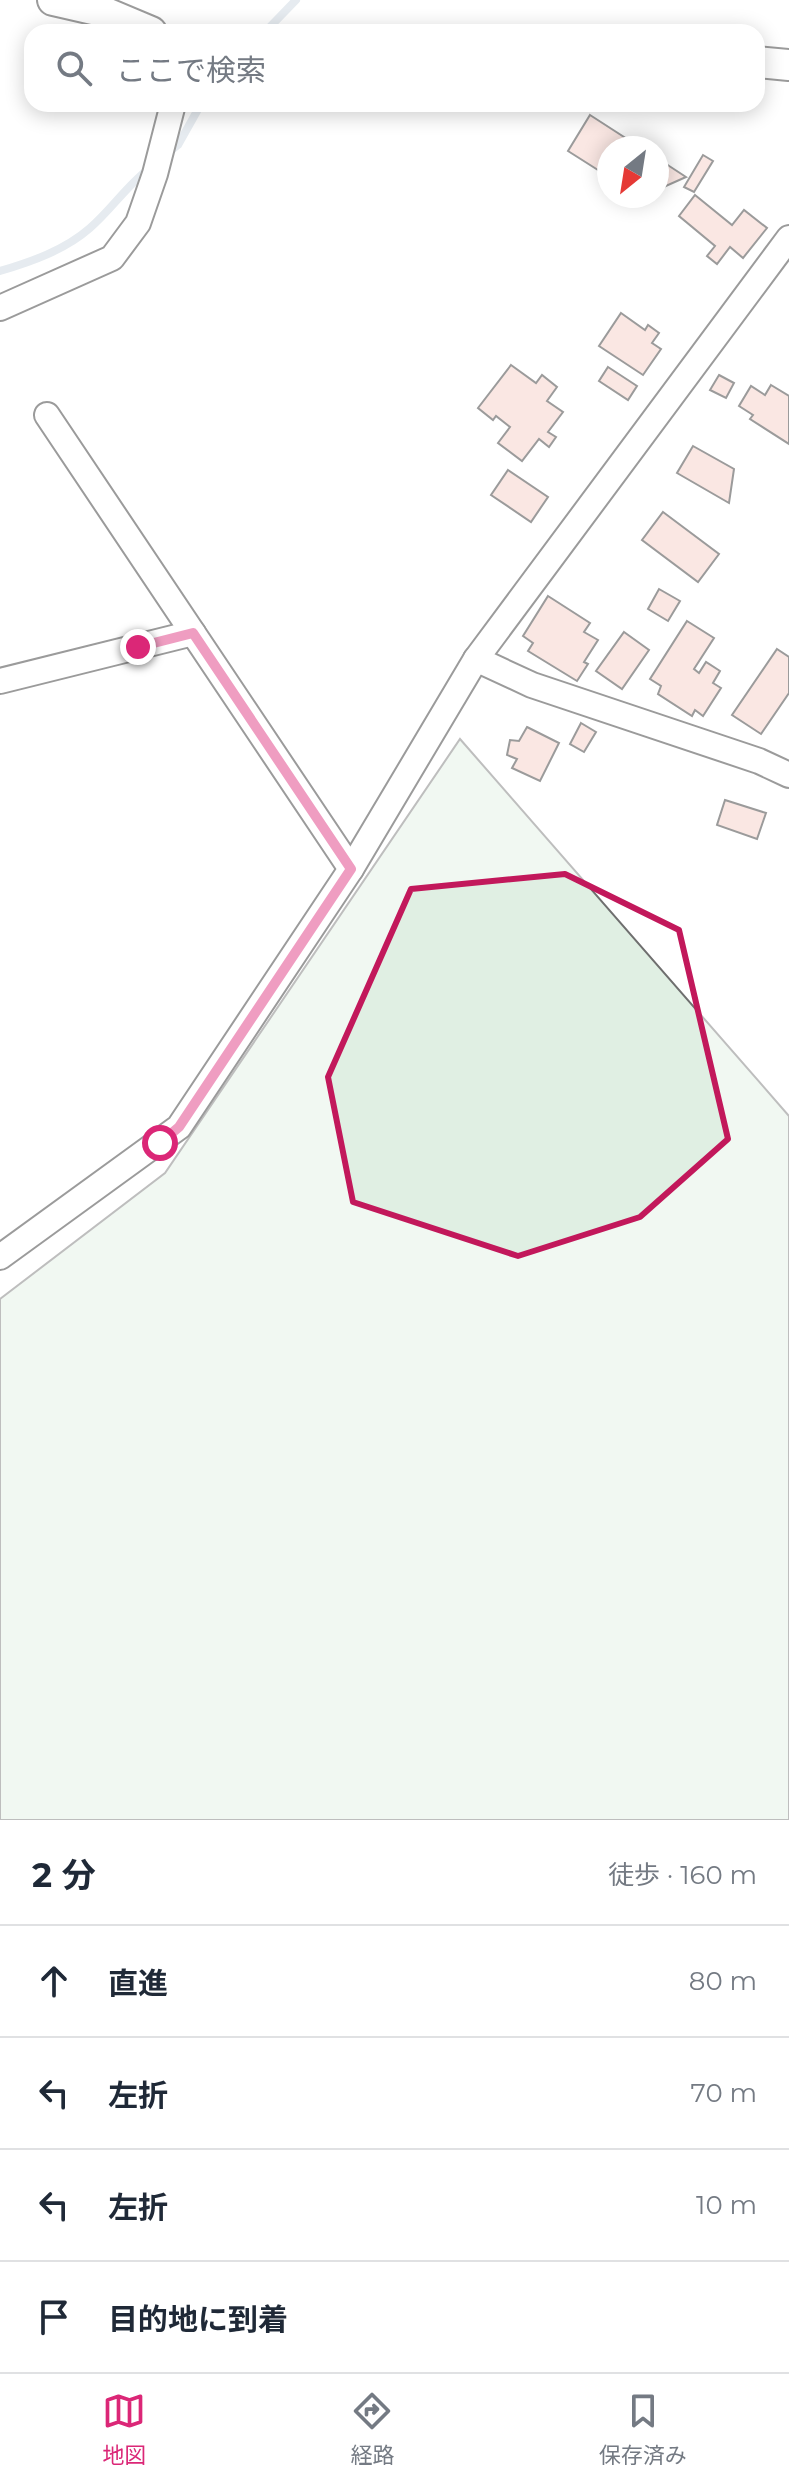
<!DOCTYPE html>
<html lang="ja">
<meta charset="utf-8">
<style>
:root{--surface:#fff;--page:#f2f2f3;--text:#1f2937;--muted:#747a83;--line:#e0e1e3;--accent:#db2777}
body{margin:0;font-family:Montserrat,"Noto Sans JP",sans-serif;background:var(--page);color:var(--text)}
.compass{position:absolute;left:597px;top:136px;width:72px;height:72px;border-radius:50%;background:var(--surface);box-shadow:0 4px 20px #0003;rotate:210deg}
.stop{position:absolute;width:24px;height:24px;margin:-18px;border:6px solid #db2777;border-radius:50%;background:#fff}
.stop.end{background:#db2777;border-color:#fff;box-shadow:0 2px 8px #0008}
.list{margin:0;padding:0;list-style:none}
h2{display:flex;justify-content:space-between;align-items:center;height:104px;margin:0;padding:0 32px;font-size:34px}
h2 small{font-size:26px;font-weight:400;color:var(--muted)}
.list li{display:grid;grid-template-columns:52px 1fr auto;gap:24px;align-items:center;box-sizing:border-box;height:112px;padding:0 32px;border-top:2px solid var(--line)}
.list b{display:block;font-size:30px;white-space:nowrap}
.list em{font-size:26px;font-style:normal;color:var(--muted)}
.icon{flex:none;width:44px;height:44px;fill:none;stroke:currentColor;stroke-width:2;stroke-linecap:round;stroke-linejoin:round}
.map{position:relative;flex:none;width:789px;height:1820px;overflow:hidden}
.search{position:absolute;background:var(--surface);box-shadow:0 4px 20px #0003;left:24px;right:24px;top:24px;height:88px;display:flex;align-items:center;gap:20px;box-sizing:border-box;padding:0 28px;border-radius:24px;color:var(--muted);font-size:30px}
.sheet{height:552px;background:var(--surface)}
nav{display:flex;justify-content:space-around;align-items:center;box-sizing:border-box;height:112px;border-top:2px solid var(--line);background:var(--surface);font-size:22px;color:var(--muted)}
nav a{display:grid;justify-items:center;gap:4px}
nav .on{color:var(--accent)}
.map>svg:first-child{display:block}
</style>
<div class="map">
<svg width="789" height="1820" viewBox="0 0 789 1820">
<rect width="100%" height="100%" fill="#fff"/>
<polygon fill="#e0efe3" stroke="#6f6f6f" stroke-width="2" points="460,739 789,1116 789,1820 0,1820 0,1299 165,1173"/>
<g fill="none" stroke-linecap="round" stroke-linejoin="round">
<g stroke="#c7d3dd" stroke-width="8">
<polyline points="265,32 296,0"/>
<polyline points="168,153 178,145 201,104"/>
<path d="M0,271C31,262 65,250 90,228C112,209 127,185 151,167"/>
</g>
</g>
<g fill="#f3c9c0" stroke="#222" stroke-width="2">
<polygon points="590,115 641,148 609,148 609,177 568,151"/>
<polygon points="703,155 713,161 694,192 684,187"/>
<polygon points="657,158 686,177 657,190"/>
<polygon points="695,195 732,225 744,210 767,228 743,258 730,247 717,264 707,256 715,246 679,216"/>
<polygon points="621,313 645,330 648,325 659,333 652,343 661,349 643,375 599,346"/>
<polygon points="511,365 536,383 542,375 557,387 547,401 563,412 548,432 556,437 549,447 539,439 522,461 498,443 510,427 496,416 493,420 478,408"/>
<polygon points="608,367 637,386 628,400 599,381"/>
<polygon points="719,375 734,383 726,398 710,390"/>
<polygon points="771,385 789,396 789,444 750,419 753,415 739,406 751,386 765,395"/>
<polygon points="693,446 734,469 729,503 677,473"/>
<polygon points="508,470 548,497 531,522 491,495"/>
<polygon points="663,512 719,554 698,582 642,540"/>
<polygon points="659,589 680,601 668,621 648,609"/>
<polygon points="548,596 590,623 584,632 598,640 584,662 588,664 577,681 528,651 533,643 523,636"/>
<polygon points="687,621 714,638 694,669 699,673 706,662 720,671 713,683 721,688 703,716 695,710 692,716 658,694 661,686 650,679"/>
<polygon points="624,632 649,650 622,689 596,671"/>
<polygon points="777,649 789,657 789,693 761,734 732,715"/>
<polygon points="581,723 596,732 584,752 570,744"/>
<polygon points="527,727 559,743 540,781 512,768 517,759 507,755 510,740 519,741"/>
<polygon points="725,800 766,813 757,839 717,825"/>
</g>
<g fill="none" stroke-linecap="round" stroke-linejoin="round">
<defs>
<g id="minor">
<polyline points="0,308 112,258 138,223 155,174 173,104"/>
<polyline points="47,415 351,869"/>
<polyline points="476,659 532,685 759,761 789,775"/>
<polyline points="0,681 193,633"/>
<polyline points="0,1257 179,1127 351,869 476,659 789,238"/>
</g>
<g id="tertiary">
<polyline points="53,0 101,11 151,32"/>
<polyline points="757,62 789,65"/>
</g>
</defs>
<use href="#minor" stroke="#222" stroke-width="28"/>
<use href="#tertiary" stroke="#222" stroke-width="34"/>
<use href="#minor" stroke="#fff" stroke-width="24"/>
<use href="#tertiary" stroke="#fff" stroke-width="30"/>
</g>
<g fill="none" stroke-linecap="round" stroke-linejoin="round">
<polyline stroke="#db2777" stroke-width="10" points="138,647 193,633 351,869 179,1127 160,1143"/>
</g>
<path d="M0 0H789V1820H0ZM565,874L679,930L728,1139L640,1217L518,1256L353,1202L328,1077L411,889Z" fill="#fff" fill-opacity=".55" fill-rule="evenodd"/>
<path fill="none" stroke="#c2185b" stroke-width="6" stroke-linejoin="round" d="M565,874L679,930L728,1139L640,1217L518,1256L353,1202L328,1077L411,889Z"/>
</svg>
<svg class="compass" viewBox="-18 -18 36 36"><path d="M0-13l5 13h-10z" fill="#e53935"/><path d="M0 13l5-13h-10z" fill="#747a83"/></svg>
<div class="stop" style="left:160px;top:1143px"></div>
<div class="stop end" style="left:138px;top:647px"></div>
<div class="search"><svg class="icon" aria-label="search" viewBox="0 0 24 24"><circle cx="10" cy="10" r="6"/><path d="M15 15l6 6"/></svg>ここで検索</div>
</div>
<section class="sheet">
<h2>2 分<small>徒歩 · 160 m</small></h2>
<ul class="list">
<li><svg class="icon" aria-label="ahead" viewBox="0 0 24 24"><path d="M12 20V5M6 11l6-6 6 6"/></svg><div><b>直進</b></div><em>80 m</em></li>
<li><svg class="icon" aria-label="left" viewBox="0 0 24 24"><path d="M17 20v-9H6M10 6l-5 5 5 5"/></svg><div><b>左折</b></div><em>70 m</em></li>
<li><svg class="icon" aria-label="left" viewBox="0 0 24 24"><path d="M17 20v-9H6M10 6l-5 5 5 5"/></svg><div><b>左折</b></div><em>10 m</em></li>
<li><svg class="icon" aria-label="arrive" viewBox="0 0 24 24"><path d="M6 21V4h12l-3 4 3 4H6"/></svg><div><b>目的地に到着</b></div></li>
</ul>
</section>
<nav>
<a class="on"><svg class="icon" aria-label="map" viewBox="0 0 24 24"><path d="M3 6l6-2 6 2 6-2v14l-6 2-6-2-6 2zM9 4v14M15 6v14"/></svg>地図</a>
<a><svg class="icon" aria-label="directions" viewBox="0 0 24 24"><path d="M12 3l9 9-9 9-9-9zM9 14v-3h6M13 9l2 2-2 2"/></svg>経路</a>
<a><svg class="icon" aria-label="saved" viewBox="0 0 24 24"><path d="M7 4h10v16l-5-4-5 4z"/></svg>保存済み</a>
</nav>
